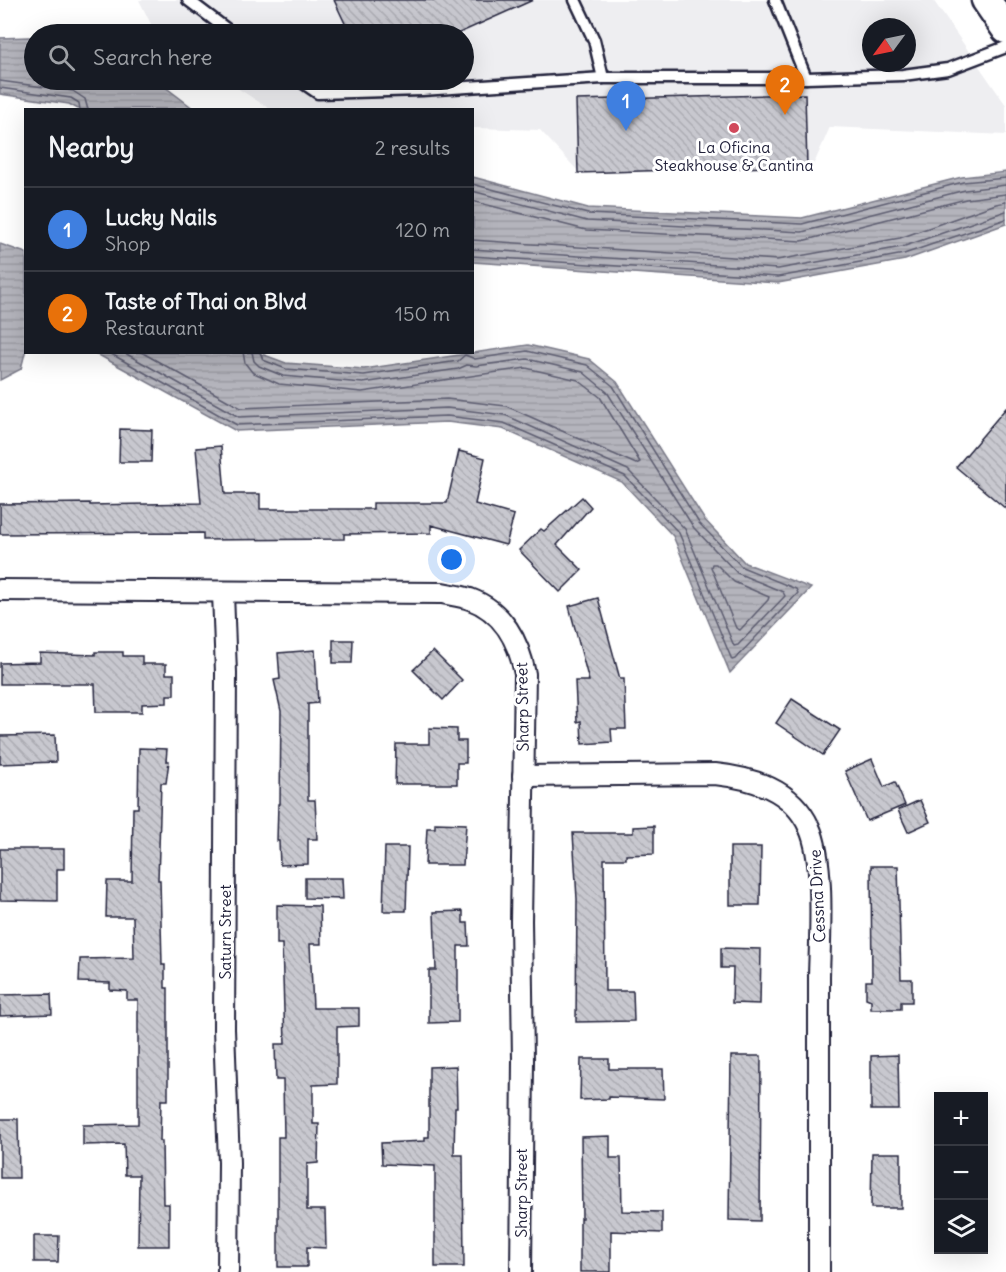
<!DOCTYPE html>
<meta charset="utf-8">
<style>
:root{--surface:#171b24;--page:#242831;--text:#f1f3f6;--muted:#9ea1a6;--line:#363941;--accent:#d1495b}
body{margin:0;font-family:Delius,sans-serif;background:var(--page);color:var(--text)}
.controls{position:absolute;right:18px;bottom:18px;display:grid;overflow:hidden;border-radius:0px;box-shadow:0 6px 24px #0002}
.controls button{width:54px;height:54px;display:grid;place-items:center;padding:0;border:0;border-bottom:2px solid var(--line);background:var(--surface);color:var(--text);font:30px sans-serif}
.compass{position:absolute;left:862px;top:18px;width:54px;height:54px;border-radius:50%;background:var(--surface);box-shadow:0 6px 24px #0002;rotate:237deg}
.you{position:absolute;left:452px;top:560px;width:21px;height:21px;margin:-15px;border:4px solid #fff;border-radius:50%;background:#1a73e8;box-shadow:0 0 0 9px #1a73e833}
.badge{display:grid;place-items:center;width:39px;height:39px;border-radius:50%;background:var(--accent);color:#fff;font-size:20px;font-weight:700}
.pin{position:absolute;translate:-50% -50px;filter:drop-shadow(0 2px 3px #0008)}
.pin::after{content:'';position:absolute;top:32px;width:21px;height:18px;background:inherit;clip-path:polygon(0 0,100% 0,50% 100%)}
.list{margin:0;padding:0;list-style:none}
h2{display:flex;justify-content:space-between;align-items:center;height:78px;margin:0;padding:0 24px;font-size:26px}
h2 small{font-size:20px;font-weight:400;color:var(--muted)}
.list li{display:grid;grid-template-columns:39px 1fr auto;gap:18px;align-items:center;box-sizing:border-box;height:84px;padding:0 24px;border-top:2px solid var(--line)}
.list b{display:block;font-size:22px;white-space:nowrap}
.list p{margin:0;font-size:20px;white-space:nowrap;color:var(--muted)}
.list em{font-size:20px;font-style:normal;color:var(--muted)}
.icon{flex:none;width:33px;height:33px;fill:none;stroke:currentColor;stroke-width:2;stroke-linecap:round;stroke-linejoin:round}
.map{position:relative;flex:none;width:1006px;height:1272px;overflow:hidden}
.search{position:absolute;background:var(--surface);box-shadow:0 6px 24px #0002;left:24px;top:24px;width:450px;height:66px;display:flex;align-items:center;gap:15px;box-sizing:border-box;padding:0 21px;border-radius:33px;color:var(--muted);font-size:22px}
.panel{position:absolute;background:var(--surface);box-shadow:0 6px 24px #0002;left:24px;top:108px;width:450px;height:246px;border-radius:0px}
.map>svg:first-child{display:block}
</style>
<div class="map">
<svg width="1006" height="1272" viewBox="0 0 1006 1272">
<defs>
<pattern id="water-rules" width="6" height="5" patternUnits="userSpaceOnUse" patternTransform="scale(1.5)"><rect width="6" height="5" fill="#b4b4bc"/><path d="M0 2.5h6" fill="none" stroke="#9a9aa2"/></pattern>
<pattern id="building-back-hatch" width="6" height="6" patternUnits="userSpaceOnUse" patternTransform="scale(1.5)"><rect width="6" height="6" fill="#c8c8cf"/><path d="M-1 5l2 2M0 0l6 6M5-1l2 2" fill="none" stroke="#acacb3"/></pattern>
</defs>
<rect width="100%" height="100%" fill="#fff"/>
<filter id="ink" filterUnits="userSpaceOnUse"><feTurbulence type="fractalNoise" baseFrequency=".0167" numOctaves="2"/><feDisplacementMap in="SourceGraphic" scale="12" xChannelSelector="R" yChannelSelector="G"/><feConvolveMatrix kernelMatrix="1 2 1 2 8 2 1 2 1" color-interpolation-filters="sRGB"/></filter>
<g filter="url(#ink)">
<path fill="#eeeef1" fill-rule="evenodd" d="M139,0H933L1006,105V135L830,127L813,166L577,170L540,130L473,128L472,110L270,109L225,80H464V34H158L155,32ZM871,27H907V63H871Z"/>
<g fill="url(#water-rules)" stroke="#7a7a88" stroke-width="1.5">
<polygon points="29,37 34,39 34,80 156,80 194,109 78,109 69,104 0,94 0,38"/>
<polygon points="1006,172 1006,224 905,260 778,283 473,262 473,177 588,208 802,218 962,177"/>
<polygon points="0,244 26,253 26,349 21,369 0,380"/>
<polygon points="528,345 589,359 617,382 704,519 745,563 811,588 730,673 673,536 622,482 503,429 447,422 236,431 95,353 259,353 286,363 364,369"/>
</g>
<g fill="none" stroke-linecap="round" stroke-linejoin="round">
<g stroke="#5c5c6f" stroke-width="1.5">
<polyline points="0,81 73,91 85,99 88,110"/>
<polyline points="0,88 71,98 79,103 80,110"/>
<polyline points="472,184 588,214 802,224 963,182 1006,178"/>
<polyline points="472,191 587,221 802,232 965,190 1006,185"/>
<polyline points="472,201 586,230 802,241 966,199 1006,194"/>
<polyline points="472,240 777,260 900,238 996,204 1006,202"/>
<polyline points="472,249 778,269 902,247 1006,211"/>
<polyline points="472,256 778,277 904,254 1006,219"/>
<polyline points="108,352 237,425 447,416 504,423 625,476 679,533 732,660 735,659 798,593 796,589 742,567 699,523 613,386 587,365 527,351 475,359 465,355 458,361 364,375 286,369 263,360 260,352"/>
<polyline points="123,352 239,417 447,408 505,415 628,470 685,529 734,646 738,645 785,596 783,592 737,573 694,528 607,392 583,372 527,359 476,366 467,365 458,369 363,383 283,376 259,366 254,361 252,352"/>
<polyline points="141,352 241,408 447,399 506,406 636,464 640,462 600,397 578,380 526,368 362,392 279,384 252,372 245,363 243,352"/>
<polygon points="712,564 716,564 734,582 769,597 768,600 740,630 736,628 711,567"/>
</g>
</g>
<g fill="url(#building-back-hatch)" stroke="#22223b" stroke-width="1.5">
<polygon points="334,0 533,0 457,34 350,34"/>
<polygon points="805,94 807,166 578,173 576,100"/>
<polygon points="1006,408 1006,509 956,467"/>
<polygon points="120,429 152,430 151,462 119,462"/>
<polygon points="221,446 225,494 260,494 260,509 373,509 373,503 447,503 459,451 485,458 475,504 514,515 506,545 431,525 431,533 344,534 344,539 203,540 203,533 0,534 0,504 90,503 90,505 201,503 196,448"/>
<polygon points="582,497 591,507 557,545 582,570 560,592 519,550 541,529 544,531"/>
<polygon points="598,598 620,679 624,679 626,729 611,729 612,742 582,744 581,721 577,722 575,681 589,681 569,606"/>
<polygon points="333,640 353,640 352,663 333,663"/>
<polygon points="315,650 318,703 308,704 308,800 315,800 317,839 308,839 308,864 280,865 279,841 277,841 278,804 280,804 281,711 274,680 280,679 278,653"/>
<polygon points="433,651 462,680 443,700 413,670"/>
<polygon points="95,652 123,652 123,656 142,656 142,664 166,664 166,674 174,674 174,695 167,695 167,703 142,704 142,712 96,712 95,684 0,684 0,663 40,662 40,653 95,655"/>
<polygon points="792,699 840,730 823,755 776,723"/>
<polygon points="429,728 457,729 457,741 466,741 466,763 457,763 457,784 395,784 396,744 429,744"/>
<polygon points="55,735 56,762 0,764 0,736"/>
<polygon points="139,748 167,749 166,761 169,761 166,783 161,783 158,880 160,880 162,965 165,965 165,988 168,988 168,1100 161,1100 160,1141 162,1141 163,1204 169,1204 169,1246 138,1246 139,1175 125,1175 124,1144 83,1145 83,1125 138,1124 138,1000 127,1000 127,991 110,990 110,983 79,982 80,959 134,958 133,917 106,917 107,881 132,881 133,808 138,808"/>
<polygon points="872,759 884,787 895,782 905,805 867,821 845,771"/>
<polygon points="920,800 930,822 908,832 898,810"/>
<polygon points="435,823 466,824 463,865 425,865 427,828 435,828"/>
<polygon points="654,826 654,854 626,855 626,859 604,859 605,991 633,991 634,1021 576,1022 577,899 573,833 633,833 633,827"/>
<polygon points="385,847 408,847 406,911 383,911"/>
<polygon points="730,847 761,847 760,905 730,905"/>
<polygon points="0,849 64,849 64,869 57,869 57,901 0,900"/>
<polygon points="871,866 898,866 901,979 912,979 912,1002 901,1002 901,1009 871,1009 871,1000 866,998 866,981 872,981"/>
<polygon points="305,878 342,878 343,899 305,898"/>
<polygon points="277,905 320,906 321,944 310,944 313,1008 359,1008 359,1026 337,1027 337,1084 313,1085 313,1124 319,1124 318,1163 307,1164 307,1210 325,1210 326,1248 307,1247 307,1267 278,1267 278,1137 284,1137 283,1080 276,1080 275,1044 285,1044 282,944 277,944"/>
<polygon points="463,911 463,923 468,923 469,946 458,946 458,1022 429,1023 429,970 436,970 434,912"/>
<polygon points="721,948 761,949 760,1004 732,1003 733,968 721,968"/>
<polygon points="51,994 52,1014 0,1016 0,995"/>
<polygon points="898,1055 899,1110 871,1110 871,1056"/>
<polygon points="731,1056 761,1056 760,1221 729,1220"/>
<polygon points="581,1059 609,1059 609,1069 663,1069 664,1099 609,1097 609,1099 580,1100"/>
<polygon points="456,1066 457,1107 455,1107 454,1155 463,1155 464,1267 435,1267 435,1166 382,1164 381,1143 425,1141 425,1137 429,1137 429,1067"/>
<polygon points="0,1119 18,1119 19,1178 0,1178"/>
<polygon points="610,1136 610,1158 621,1158 622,1211 662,1212 662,1233 611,1231 611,1272 580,1272 580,1218 582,1218 581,1137"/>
<polygon points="872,1153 901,1153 901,1208 871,1208"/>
<polygon points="34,1236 59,1236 58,1262 34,1262"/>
</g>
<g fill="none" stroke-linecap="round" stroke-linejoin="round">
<defs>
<g id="lane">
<polyline points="188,0 233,34"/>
<polyline points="575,0 594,40 603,78 806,78 775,0"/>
<polyline points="806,78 903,75 948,69 1006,47"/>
<polyline points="299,80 318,93 422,90 603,78"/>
</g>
<g id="street">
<path d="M0,590L442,593C451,595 461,596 470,599C503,611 519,642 525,674L521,921L523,1060L521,1272"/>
<polyline points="223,593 226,673 224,1029 229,1163 228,1272"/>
<path d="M523,776L715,774C752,778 792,789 809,827C825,861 820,936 819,976C819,1074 819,1173 819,1272"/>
</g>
<polyline id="secondary" points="986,0 1006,29"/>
</defs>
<use href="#lane" stroke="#22223b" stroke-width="15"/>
<use href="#street" stroke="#22223b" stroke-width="24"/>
<use href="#secondary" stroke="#22223b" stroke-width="33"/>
<use href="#lane" stroke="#fff" stroke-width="10"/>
<use href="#street" stroke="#fff" stroke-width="20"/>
<use href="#secondary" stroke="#fff" stroke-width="28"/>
</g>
</g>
<circle fill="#d1495b" stroke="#fff" stroke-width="2" cx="734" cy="128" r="6"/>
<g text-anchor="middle" stroke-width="6" stroke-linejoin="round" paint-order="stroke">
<g font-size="16" fill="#22223b" stroke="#fff">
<text x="734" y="153">La Oficina<tspan x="734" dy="18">Steakhouse &amp; Cantina</tspan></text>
</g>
<g font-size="16" fill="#22223b" stroke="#fff">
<text transform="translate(522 707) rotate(-91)" y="6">Sharp Street</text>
<text transform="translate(817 896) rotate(-93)" y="6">Cessna Drive</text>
<text transform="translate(225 932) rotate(-90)" y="6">Saturn Street</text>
<text transform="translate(521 1193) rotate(-90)" y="6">Sharp Street</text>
</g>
</g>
</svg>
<div class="controls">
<button>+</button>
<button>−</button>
<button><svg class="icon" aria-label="layers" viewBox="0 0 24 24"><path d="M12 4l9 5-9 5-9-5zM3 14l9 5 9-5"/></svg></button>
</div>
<svg class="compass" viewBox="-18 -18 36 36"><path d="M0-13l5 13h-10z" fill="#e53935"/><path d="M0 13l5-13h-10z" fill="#9ea1a6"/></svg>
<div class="you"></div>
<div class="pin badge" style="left:626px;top:131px;background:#3f7fe0">1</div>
<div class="pin badge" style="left:785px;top:115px;background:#e8710a">2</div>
<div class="search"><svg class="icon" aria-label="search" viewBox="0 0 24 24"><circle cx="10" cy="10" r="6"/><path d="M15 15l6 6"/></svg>Search here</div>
<section class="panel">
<h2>Nearby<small>2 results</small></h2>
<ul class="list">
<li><span class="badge" style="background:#3f7fe0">1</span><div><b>Lucky Nails</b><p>Shop</p></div><em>120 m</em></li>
<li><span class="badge" style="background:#e8710a">2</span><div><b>Taste of Thai on Blvd</b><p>Restaurant</p></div><em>150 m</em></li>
</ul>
</section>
</div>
